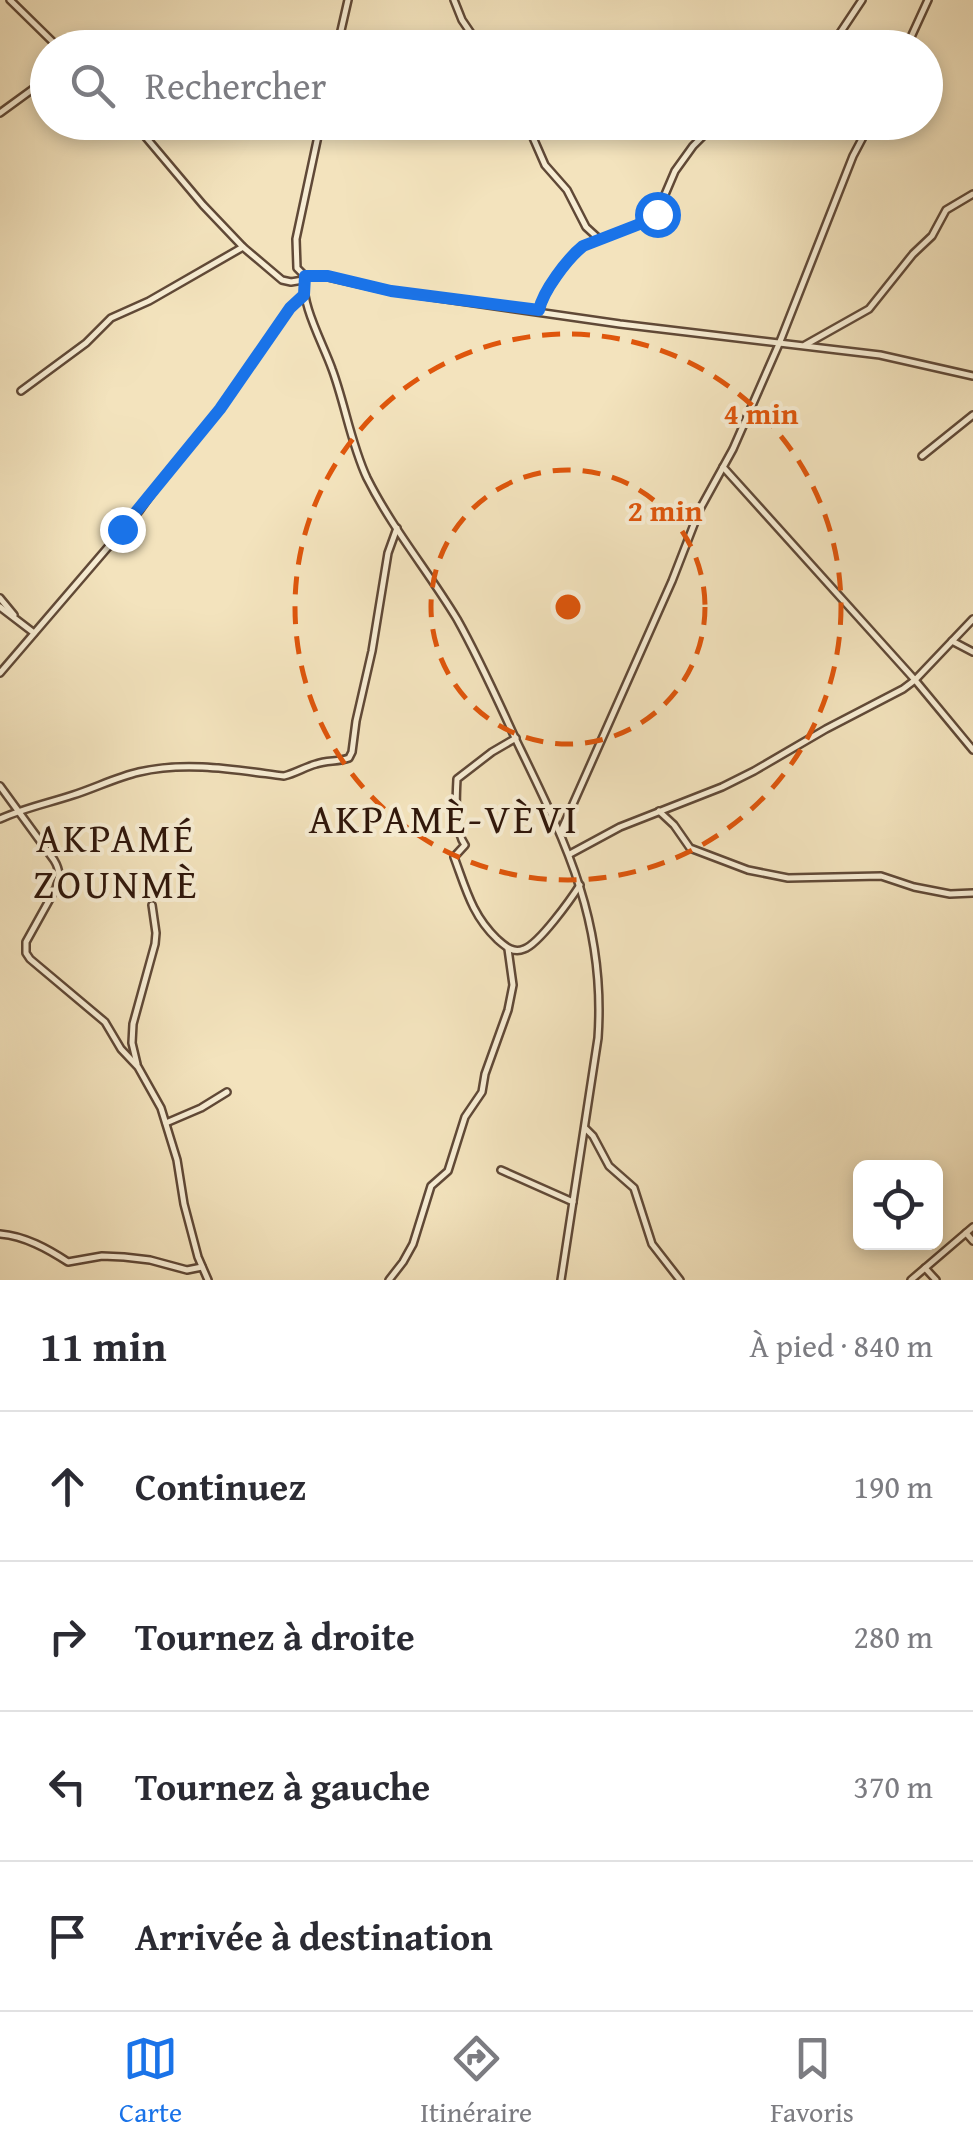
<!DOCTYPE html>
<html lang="fr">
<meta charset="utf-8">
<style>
:root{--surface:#fff;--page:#f2f2f3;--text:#2b2b33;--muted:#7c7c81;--line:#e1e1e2;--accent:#1a73e8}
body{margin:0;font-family:"Gentium Book Plus",serif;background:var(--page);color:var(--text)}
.controls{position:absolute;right:30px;bottom:30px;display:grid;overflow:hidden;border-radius:15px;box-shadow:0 5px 15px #0003}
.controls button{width:90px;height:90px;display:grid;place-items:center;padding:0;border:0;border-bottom:2px solid var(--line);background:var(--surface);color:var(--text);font:50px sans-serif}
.stop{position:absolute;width:30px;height:30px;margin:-22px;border:8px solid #1a73e8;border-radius:50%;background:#fff}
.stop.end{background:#1a73e8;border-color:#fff;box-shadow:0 2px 10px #0008}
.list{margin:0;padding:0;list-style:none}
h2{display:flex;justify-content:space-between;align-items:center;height:130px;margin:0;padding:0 40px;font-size:42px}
h2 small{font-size:32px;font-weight:400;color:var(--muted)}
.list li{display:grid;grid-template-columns:65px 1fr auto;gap:30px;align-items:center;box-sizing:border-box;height:150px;padding:0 40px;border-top:2px solid var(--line)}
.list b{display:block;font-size:38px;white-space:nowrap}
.list em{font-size:32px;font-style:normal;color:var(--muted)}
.icon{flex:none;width:55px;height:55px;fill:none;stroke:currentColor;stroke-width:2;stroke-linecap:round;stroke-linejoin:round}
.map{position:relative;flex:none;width:973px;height:1280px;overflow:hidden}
.search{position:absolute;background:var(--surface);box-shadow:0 5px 15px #0003;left:30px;right:30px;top:30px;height:110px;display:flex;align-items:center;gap:25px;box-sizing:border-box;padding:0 35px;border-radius:55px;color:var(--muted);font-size:38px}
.sheet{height:730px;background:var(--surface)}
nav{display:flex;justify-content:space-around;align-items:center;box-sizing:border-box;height:140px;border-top:2px solid var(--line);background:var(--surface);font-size:28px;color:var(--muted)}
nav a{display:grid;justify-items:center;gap:5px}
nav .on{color:var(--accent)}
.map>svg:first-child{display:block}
</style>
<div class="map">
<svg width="973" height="1280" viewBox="0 0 973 1280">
<rect width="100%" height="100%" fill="#f3e3bd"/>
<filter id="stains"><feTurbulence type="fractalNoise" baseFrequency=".002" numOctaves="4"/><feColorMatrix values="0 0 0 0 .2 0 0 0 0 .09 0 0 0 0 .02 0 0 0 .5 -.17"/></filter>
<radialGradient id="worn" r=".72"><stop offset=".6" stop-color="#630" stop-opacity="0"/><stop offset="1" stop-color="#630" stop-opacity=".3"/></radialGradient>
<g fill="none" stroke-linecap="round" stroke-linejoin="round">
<defs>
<g id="street">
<polyline points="10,0 59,48"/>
<polyline points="454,0 462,20 481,48"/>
<polyline points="337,48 348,0"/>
<polyline points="830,48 862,0"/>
<polyline points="906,48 928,0"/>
<polyline points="0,113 48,78"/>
<polyline points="133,122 203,205 243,247 282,280 291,282 303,280"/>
<path d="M321,122L296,239L297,268L305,276C299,302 323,343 332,369C345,404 351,444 367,478C392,528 428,571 457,619C479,658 498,701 517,742C566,843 606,922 598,1038L561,1280"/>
<polyline points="530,122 531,133 545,165 567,190 586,227 598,238"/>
<polyline points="305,276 329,277 391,291 620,324 880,355 973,376"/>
<path d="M539,311C543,291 567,260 583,246L655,218L675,171L693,146L717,122"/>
<polyline points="805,345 869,309 913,254 932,236 946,210 973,194"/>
<polyline points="21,391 86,343 111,318 149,301 243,247"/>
<polyline points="922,456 973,415"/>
<polyline points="723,467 915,680 973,750"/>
<polyline points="0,598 14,615"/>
<polyline points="0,607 34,633"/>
<polyline points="952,641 973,652"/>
<polyline points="0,673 139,511 160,482 220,409 290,308 304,295"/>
<path d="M516,738L492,752L457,779C456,798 454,830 465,845L454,857C466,889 472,915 497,939C505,946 513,954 524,949C539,944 571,899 580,885"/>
<path d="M0,786L54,860C60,870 60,877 56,888L26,942V953L30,959L105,1022L121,1049L138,1067L161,1108L177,1160L184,1204L198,1257L208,1280"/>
<polyline points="659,811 674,825 690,848 748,870 788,878 881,876 914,887 950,894 973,893"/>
<path d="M0,819C24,808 49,803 73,795C95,788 117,777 139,772C187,761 236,770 284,776C296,773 305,767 316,764C327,760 338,762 349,758L352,752L356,721L372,651L388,553L397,528"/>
<polyline points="561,831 672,581 700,509 733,449 779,344 853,156 871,122"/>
<polyline points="570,854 620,827 722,787 754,771 826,729 903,689 915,680 973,619"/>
<polyline points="137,1064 132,1043 133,1024 155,944 156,933 152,905"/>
<polyline points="166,1123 201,1108 227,1092"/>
<polyline points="585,1128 593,1136 609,1166 634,1188 652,1244 680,1280"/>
<polyline points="501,1170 573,1202"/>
<polyline points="966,1233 973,1241"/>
<path d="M0,1234C25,1236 48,1249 68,1262L102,1256L124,1257L150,1260L187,1270L202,1267"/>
<polyline points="925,1268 936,1280"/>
<polyline points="389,1280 403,1262 413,1244 431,1186 448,1171 465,1117 482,1092 485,1074 508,1010 513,985 508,949"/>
<polyline points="911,1280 973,1227"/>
</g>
</defs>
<use href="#street" stroke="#604937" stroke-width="10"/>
<use href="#street" stroke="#f7edd4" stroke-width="5"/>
</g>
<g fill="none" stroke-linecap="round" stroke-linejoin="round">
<path stroke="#1a73e8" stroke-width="12" d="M122,529L220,409L290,308L304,295L305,276H328L391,291L539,310C543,291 567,259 583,246L650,220L657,214"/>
</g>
<g fill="none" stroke="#df560c" stroke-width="5" stroke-dasharray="18 12">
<circle cx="568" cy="607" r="137"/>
<circle cx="568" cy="607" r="273"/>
</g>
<g text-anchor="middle" stroke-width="8" stroke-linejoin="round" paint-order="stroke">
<g font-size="40" letter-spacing="2.5" fill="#2f160a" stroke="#f7edd4">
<text x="444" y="833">AKPAMÈ-VÈVI</text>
<text x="116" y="852">AKPAMÉ<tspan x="116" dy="46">ZOUNMÈ</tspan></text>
</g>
</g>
<circle cx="568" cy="607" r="15" fill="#df560c" stroke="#f7edd4" stroke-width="5"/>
<g font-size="30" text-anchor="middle" font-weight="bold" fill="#df560c" stroke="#f7edd4" stroke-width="8" stroke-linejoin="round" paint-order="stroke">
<text x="761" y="424">4 min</text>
<text x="665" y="521">2 min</text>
</g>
<rect width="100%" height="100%" filter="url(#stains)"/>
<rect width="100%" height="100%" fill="url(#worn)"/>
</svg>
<div class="controls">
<button><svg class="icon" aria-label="locate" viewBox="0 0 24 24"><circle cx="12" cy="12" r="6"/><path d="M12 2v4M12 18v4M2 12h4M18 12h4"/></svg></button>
</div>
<div class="stop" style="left:657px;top:214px"></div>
<div class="stop end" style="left:122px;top:529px"></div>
<div class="search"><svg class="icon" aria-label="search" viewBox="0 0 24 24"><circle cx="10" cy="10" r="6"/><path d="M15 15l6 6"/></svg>Rechercher</div>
</div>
<section class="sheet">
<h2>11 min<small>À pied · 840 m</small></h2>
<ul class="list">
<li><svg class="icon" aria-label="ahead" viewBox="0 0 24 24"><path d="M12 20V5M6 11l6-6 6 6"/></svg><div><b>Continuez</b></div><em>190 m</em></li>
<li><svg class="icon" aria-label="right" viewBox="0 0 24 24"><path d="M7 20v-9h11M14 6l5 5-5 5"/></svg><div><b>Tournez à droite</b></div><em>280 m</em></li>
<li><svg class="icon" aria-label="left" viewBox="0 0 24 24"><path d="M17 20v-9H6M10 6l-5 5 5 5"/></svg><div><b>Tournez à gauche</b></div><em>370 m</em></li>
<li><svg class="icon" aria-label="arrive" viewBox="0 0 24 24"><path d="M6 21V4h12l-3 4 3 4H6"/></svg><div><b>Arrivée à destination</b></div></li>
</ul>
</section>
<nav>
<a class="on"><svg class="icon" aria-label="map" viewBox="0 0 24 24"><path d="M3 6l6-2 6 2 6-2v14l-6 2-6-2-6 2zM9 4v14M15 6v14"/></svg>Carte</a>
<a><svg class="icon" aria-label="directions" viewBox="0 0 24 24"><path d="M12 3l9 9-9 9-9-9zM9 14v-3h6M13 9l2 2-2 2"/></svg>Itinéraire</a>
<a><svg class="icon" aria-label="saved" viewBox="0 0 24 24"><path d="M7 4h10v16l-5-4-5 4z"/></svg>Favoris</a>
</nav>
